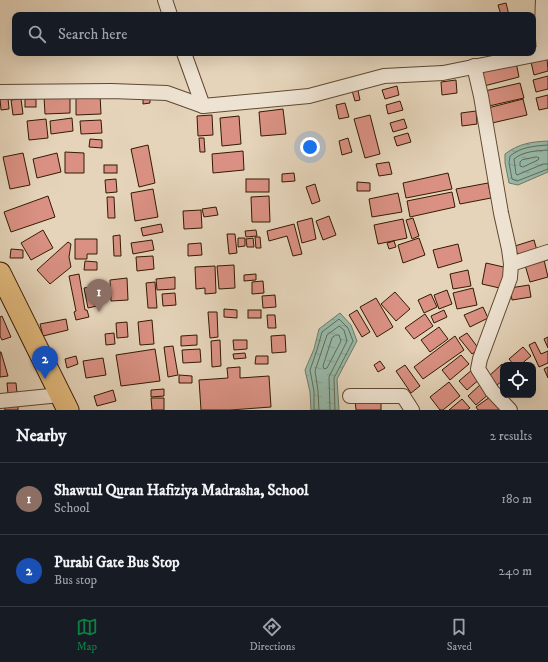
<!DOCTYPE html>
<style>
:root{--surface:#171b24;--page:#242831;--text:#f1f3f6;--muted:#9ea1a6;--line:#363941;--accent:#0b8043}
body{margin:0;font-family:"IM FELL DW Pica",serif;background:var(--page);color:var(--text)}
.controls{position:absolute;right:12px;bottom:12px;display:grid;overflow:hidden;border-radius:8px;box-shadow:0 4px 16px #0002}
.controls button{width:36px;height:36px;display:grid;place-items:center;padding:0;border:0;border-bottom:1px solid var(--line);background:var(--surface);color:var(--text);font:20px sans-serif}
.you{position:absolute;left:310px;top:147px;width:14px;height:14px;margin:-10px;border:3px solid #fff;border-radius:50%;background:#1a73e8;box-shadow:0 0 0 6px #1a73e833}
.badge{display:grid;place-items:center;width:26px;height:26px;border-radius:50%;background:var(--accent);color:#fff;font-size:13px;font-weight:700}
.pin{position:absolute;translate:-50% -33px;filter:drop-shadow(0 1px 2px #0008)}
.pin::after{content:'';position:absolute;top:21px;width:14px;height:12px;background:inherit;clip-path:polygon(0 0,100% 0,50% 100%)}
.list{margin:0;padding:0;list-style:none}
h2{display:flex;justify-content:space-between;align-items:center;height:52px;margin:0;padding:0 16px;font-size:17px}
h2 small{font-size:13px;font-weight:400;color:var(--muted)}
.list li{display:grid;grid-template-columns:26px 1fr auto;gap:12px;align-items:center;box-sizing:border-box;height:72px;padding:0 16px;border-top:1px solid var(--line)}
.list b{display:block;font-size:15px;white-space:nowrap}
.list p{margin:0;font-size:13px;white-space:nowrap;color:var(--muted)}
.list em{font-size:13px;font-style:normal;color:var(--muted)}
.icon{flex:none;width:22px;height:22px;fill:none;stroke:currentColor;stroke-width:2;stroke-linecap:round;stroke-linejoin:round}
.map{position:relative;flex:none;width:548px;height:410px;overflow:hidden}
.search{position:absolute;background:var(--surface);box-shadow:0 4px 16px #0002;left:12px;right:12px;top:12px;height:44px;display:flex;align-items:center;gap:10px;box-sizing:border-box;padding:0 14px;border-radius:8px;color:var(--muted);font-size:15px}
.sheet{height:196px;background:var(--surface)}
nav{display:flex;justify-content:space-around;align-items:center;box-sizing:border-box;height:56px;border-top:1px solid var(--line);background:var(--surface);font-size:11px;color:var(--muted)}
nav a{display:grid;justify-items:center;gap:2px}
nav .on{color:var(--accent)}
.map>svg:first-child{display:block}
</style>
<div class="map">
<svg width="548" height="410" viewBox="0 0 548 410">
<defs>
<pattern id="water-ripples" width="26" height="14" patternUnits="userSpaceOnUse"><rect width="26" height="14" fill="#97b9a9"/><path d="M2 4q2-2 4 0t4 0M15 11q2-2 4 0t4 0" fill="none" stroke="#839e90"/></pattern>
</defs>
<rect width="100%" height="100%" fill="#e5d4ba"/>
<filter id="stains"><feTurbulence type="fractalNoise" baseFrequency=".005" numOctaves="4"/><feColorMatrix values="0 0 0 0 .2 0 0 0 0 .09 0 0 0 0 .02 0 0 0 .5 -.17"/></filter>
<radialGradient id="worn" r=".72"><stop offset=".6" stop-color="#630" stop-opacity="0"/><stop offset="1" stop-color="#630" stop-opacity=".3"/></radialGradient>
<g fill="url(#water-ripples)" stroke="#6f7a67">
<path d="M548,141V172L518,185L509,183L505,163V154C520,143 531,142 548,141Z"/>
<polygon points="340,313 351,325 357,341 337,379 339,410 311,410 310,392 305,370 314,349 319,329"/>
</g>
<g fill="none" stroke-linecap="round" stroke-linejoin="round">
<g stroke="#656a56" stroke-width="1">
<path d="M548,145C534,146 521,147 510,156L509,163L512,179L517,181L548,169"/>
<path d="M548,150C536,151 524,151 514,159L516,174L517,175L543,164H548"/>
<polygon points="537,157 539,158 538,160 523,167 520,166 520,162 522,160"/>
<polygon points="336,335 339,335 341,341 327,368 324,369 323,366 332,338"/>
<polyline points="314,410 314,391 310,370 317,350 322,332 339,319 348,328 353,341 334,378 335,410"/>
<polyline points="319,410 318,391 315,371 327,335 339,326 344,330 347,341 329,377 330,410"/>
</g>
</g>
<g fill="#da9183" stroke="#331b03">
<polygon points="506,3 509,15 501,15 498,5"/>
<polygon points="537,18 540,31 533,33 533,19"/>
<polygon points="538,33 542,47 533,50 533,34"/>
<polygon points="547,58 548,71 534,75 531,62"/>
<polygon points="516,62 519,77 484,86 481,71"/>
<polygon points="548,76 548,89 536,92 533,80"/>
<polygon points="456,80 457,93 442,95 441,82"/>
<polygon points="520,83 524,98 489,106 485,91"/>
<polygon points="357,86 360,100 355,101 351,87"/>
<polygon points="397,86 399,95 385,99 382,90"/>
<polygon points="100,95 101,114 76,115 76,96"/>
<polygon points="548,95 548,108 539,110 536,98"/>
<polygon points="70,96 70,113 45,114 44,97"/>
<polygon points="143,96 150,96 150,103 143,104"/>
<polygon points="8,98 9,109 1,110 0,99"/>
<polygon points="21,99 23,114 13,115 11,100"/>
<rect x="25" y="99" width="11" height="8"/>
<polygon points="523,99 527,115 492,123 488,108"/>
<polygon points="400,101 403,110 388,114 386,105"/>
<polygon points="345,103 349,117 339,119 336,105"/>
<polygon points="283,109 286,134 261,136 259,112"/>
<polygon points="476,111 477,124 462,126 461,113"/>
<polygon points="212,115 213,135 198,136 197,116"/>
<polygon points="370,115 380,154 365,158 354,119"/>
<polygon points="239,116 241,144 222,146 220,118"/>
<polygon points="72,118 73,131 51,134 50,121"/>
<polygon points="46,119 48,138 29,140 27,121"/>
<polygon points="404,119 407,128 393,132 390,123"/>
<polygon points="101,120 102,133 81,134 80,121"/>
<polygon points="408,133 411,142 397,146 394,137"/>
<polygon points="199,138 204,138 205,152 200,152"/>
<polygon points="348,138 352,152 342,155 339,141"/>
<polygon points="90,139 102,140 102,148 89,147"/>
<polygon points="148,145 155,183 139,187 131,149"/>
<polygon points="243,151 244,170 213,173 212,154"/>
<polygon points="65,152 84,153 84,173 65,173"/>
<polygon points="23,153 30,185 10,189 3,157"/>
<polygon points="57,153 61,172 37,178 33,159"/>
<polygon points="389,162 392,174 379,176 376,164"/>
<rect x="104" y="165" width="13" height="8"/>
<polygon points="294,173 295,181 282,182 282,174"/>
<polygon points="448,173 452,189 406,198 403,183"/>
<polygon points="116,179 117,192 106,193 105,180"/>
<rect x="246" y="179" width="23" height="13"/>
<polygon points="357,182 370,183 370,191 357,191"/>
<polygon points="488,183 491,198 460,204 456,189"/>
<polygon points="315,184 320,201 312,204 306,187"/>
<polygon points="153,189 158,217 135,221 131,193"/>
<polygon points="452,192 455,207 410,217 407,201"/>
<polygon points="398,193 402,212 372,217 369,199"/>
<polygon points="48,196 55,217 11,232 4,212"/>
<polygon points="269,196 270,222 252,222 251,197"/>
<polygon points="107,197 114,197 115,218 108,218"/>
<polygon points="216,207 218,215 204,217 202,209"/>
<polygon points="201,210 202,228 184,229 183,211"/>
<polygon points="329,216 336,235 323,240 316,221"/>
<polygon points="312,218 316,239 302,243 297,222"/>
<polygon points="413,218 419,236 412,239 406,220"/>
<polygon points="403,219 407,238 378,244 374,225"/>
<polygon points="161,224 163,232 143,236 141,228"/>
<polygon points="294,224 302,254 293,256 287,236 269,241 267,231"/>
<polygon points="43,230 53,248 31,260 21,243"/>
<polygon points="256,230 257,236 246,237 245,231"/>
<polygon points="227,234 235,234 237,253 229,254"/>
<polygon points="120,235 121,256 114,256 113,236"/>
<polygon points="255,237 260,237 261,248 256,248"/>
<polygon points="238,238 245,238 245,246 238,247"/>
<polygon points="253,238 254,247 247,247 246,239"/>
<polygon points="419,238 425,255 403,263 398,245"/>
<polygon points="75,239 97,239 97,254 87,254 87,259 75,259"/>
<polygon points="152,240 154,250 133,254 131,243"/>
<polygon points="534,240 538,254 519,260 515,246"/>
<polygon points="394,241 396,247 389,249 387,243"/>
<polygon points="68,242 71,244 69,257 71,267 50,284 37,270"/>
<polygon points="201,243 202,255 188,256 188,244"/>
<polygon points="458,244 462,261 438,268 433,250"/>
<polygon points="11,249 23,250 23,258 10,258"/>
<polygon points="153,256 154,269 137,271 136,257"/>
<polygon points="544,260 548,277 530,282 525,265"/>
<polygon points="85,261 97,262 97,270 84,270"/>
<polygon points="486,263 508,268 504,289 482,284"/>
<polygon points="234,265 235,288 219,289 217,266"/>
<polygon points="215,266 216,293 205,294 205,288 196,289 195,267"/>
<polygon points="468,270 471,286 453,289 450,274"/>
<polygon points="79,274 85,310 87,310 89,317 76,320 74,312 76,311 69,276"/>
<polygon points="256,274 256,280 244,281 244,275"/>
<polygon points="175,277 175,289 157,290 156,279"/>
<polygon points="127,278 128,300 111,301 110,280"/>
<polygon points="263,281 264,293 252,294 252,282"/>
<polygon points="155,282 157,308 148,308 146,283"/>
<polygon points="529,285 531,297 512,300 510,288"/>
<polygon points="97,286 101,305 88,308 84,288"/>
<polygon points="473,288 477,305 457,309 453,293"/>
<polygon points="447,290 452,304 439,309 434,295"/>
<polygon points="395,292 410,309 396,321 381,304"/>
<polygon points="175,293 176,305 163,306 162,294"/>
<polygon points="431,294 437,307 424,313 418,300"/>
<polygon points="275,295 276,307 263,308 262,296"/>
<polygon points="376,298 393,327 377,337 360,307"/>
<polygon points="483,307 488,318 470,327 464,315"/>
<polygon points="224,309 237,310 237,318 224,317"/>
<rect x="248" y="310" width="13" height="8"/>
<polygon points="357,310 370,332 362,337 349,315"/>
<polygon points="444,310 447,317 434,323 431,316"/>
<polygon points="208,312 217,312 218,337 210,338"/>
<polygon points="425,314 433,326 414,339 405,328"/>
<polygon points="267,315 275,315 276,328 268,328"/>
<polygon points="2,316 11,337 2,340 0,336 0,317"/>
<polygon points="66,319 68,330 43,336 40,324"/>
<polygon points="152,320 154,344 140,345 138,322"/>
<polygon points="127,322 128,337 117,338 116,323"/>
<polygon points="439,327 448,339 430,352 421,340"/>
<polygon points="114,333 115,344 106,345 105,334"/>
<polygon points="467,333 479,349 472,354 459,338"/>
<polygon points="197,335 197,345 181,346 181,336"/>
<polygon points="285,335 286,352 272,353 271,336"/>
<polygon points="455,336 464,350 423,379 414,367"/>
<polygon points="548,337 548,348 544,339"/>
<polygon points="220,340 221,366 212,367 211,341"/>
<polygon points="233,340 247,340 247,349 234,350"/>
<polygon points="535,342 541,354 548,351 548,363 539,367 529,345"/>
<polygon points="173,346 178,375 168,377 164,347"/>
<polygon points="523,347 531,356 520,365 514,365 509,359"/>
<polygon points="155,349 160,381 121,386 116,355"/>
<polygon points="200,349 201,362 183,363 182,350"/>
<polygon points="0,352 1,352 8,376 0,377"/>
<polygon points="245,353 246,358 234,359 233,354"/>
<polygon points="461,355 469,364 450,380 442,370"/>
<polygon points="76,356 78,364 67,368 65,359"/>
<polygon points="256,356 268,356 268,364 255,364"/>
<polygon points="103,358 106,375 86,378 83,361"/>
<polygon points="380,361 385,368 378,372 374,365"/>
<polygon points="502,364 503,380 496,386 488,377"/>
<polygon points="405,365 420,386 411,393 396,371"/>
<polygon points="240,367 240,378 269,376 271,407 230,410 201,410 199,380 228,378 227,368"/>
<polygon points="548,367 548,378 544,369"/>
<polygon points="473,369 481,378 467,390 459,381"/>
<polygon points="179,375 192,376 192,383 179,383"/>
<polygon points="449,382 460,396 443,410 440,410 430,397"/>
<polygon points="7,383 16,383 17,393 8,394"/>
<polygon points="482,383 490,393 476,405 468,396"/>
<polygon points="164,389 164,396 151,397 151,390"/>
<polygon points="113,390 116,401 97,406 94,396"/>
<polygon points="494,394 503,407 499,410 478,410 476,407"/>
<polygon points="151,398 164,398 164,410 152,410"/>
<polygon points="462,399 470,408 467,410 449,410"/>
<polygon points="355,400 381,400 381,410 356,410"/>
<polygon points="18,401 18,410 5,410 4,402"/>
</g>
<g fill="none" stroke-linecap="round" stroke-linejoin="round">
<defs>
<g id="minor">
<polyline points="165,0 170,15"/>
<polyline points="543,0 542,26 544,52"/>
<polyline points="184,53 203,106"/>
<polyline points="474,66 481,96 501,213 509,249 511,264 510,278 480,359 478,369 492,391 510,410"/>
<polyline points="0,92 111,91 167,93 203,106 309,96 384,76 443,73 548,52"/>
<polyline points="511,264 548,252"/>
<polyline points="350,396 403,396 412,410"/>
<polyline points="0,401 60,395"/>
</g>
<polyline id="highway" points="0,273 68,410"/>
</defs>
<use href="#minor" stroke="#604931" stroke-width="16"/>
<use href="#highway" stroke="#331b03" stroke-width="23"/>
<use href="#minor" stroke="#eee3d2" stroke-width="14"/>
<use href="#highway" stroke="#e2ba7d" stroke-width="21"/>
</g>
<rect width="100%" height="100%" filter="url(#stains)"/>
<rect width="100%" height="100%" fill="url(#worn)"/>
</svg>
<div class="controls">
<button><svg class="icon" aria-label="locate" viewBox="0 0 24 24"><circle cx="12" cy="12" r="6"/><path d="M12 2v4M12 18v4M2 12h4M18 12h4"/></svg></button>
</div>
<div class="you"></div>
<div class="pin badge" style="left:99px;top:312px;background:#8d6e63">1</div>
<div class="pin badge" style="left:45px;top:379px;background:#1a4fb4">2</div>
<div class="search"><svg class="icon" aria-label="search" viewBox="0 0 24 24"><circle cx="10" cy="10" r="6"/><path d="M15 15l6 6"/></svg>Search here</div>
</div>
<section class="sheet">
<h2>Nearby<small>2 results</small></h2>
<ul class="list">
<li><span class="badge" style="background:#8d6e63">1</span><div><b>Shawtul Quran Hafiziya Madrasha, School</b><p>School</p></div><em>180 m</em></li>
<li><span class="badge" style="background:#1a4fb4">2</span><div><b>Purabi Gate Bus Stop</b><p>Bus stop</p></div><em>240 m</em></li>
</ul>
</section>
<nav>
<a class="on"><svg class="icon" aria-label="map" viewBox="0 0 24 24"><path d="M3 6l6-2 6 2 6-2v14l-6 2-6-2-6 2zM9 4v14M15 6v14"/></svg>Map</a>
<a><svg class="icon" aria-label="directions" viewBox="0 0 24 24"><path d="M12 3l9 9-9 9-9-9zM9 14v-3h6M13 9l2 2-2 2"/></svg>Directions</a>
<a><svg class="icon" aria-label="saved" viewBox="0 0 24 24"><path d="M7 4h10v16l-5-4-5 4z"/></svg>Saved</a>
</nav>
